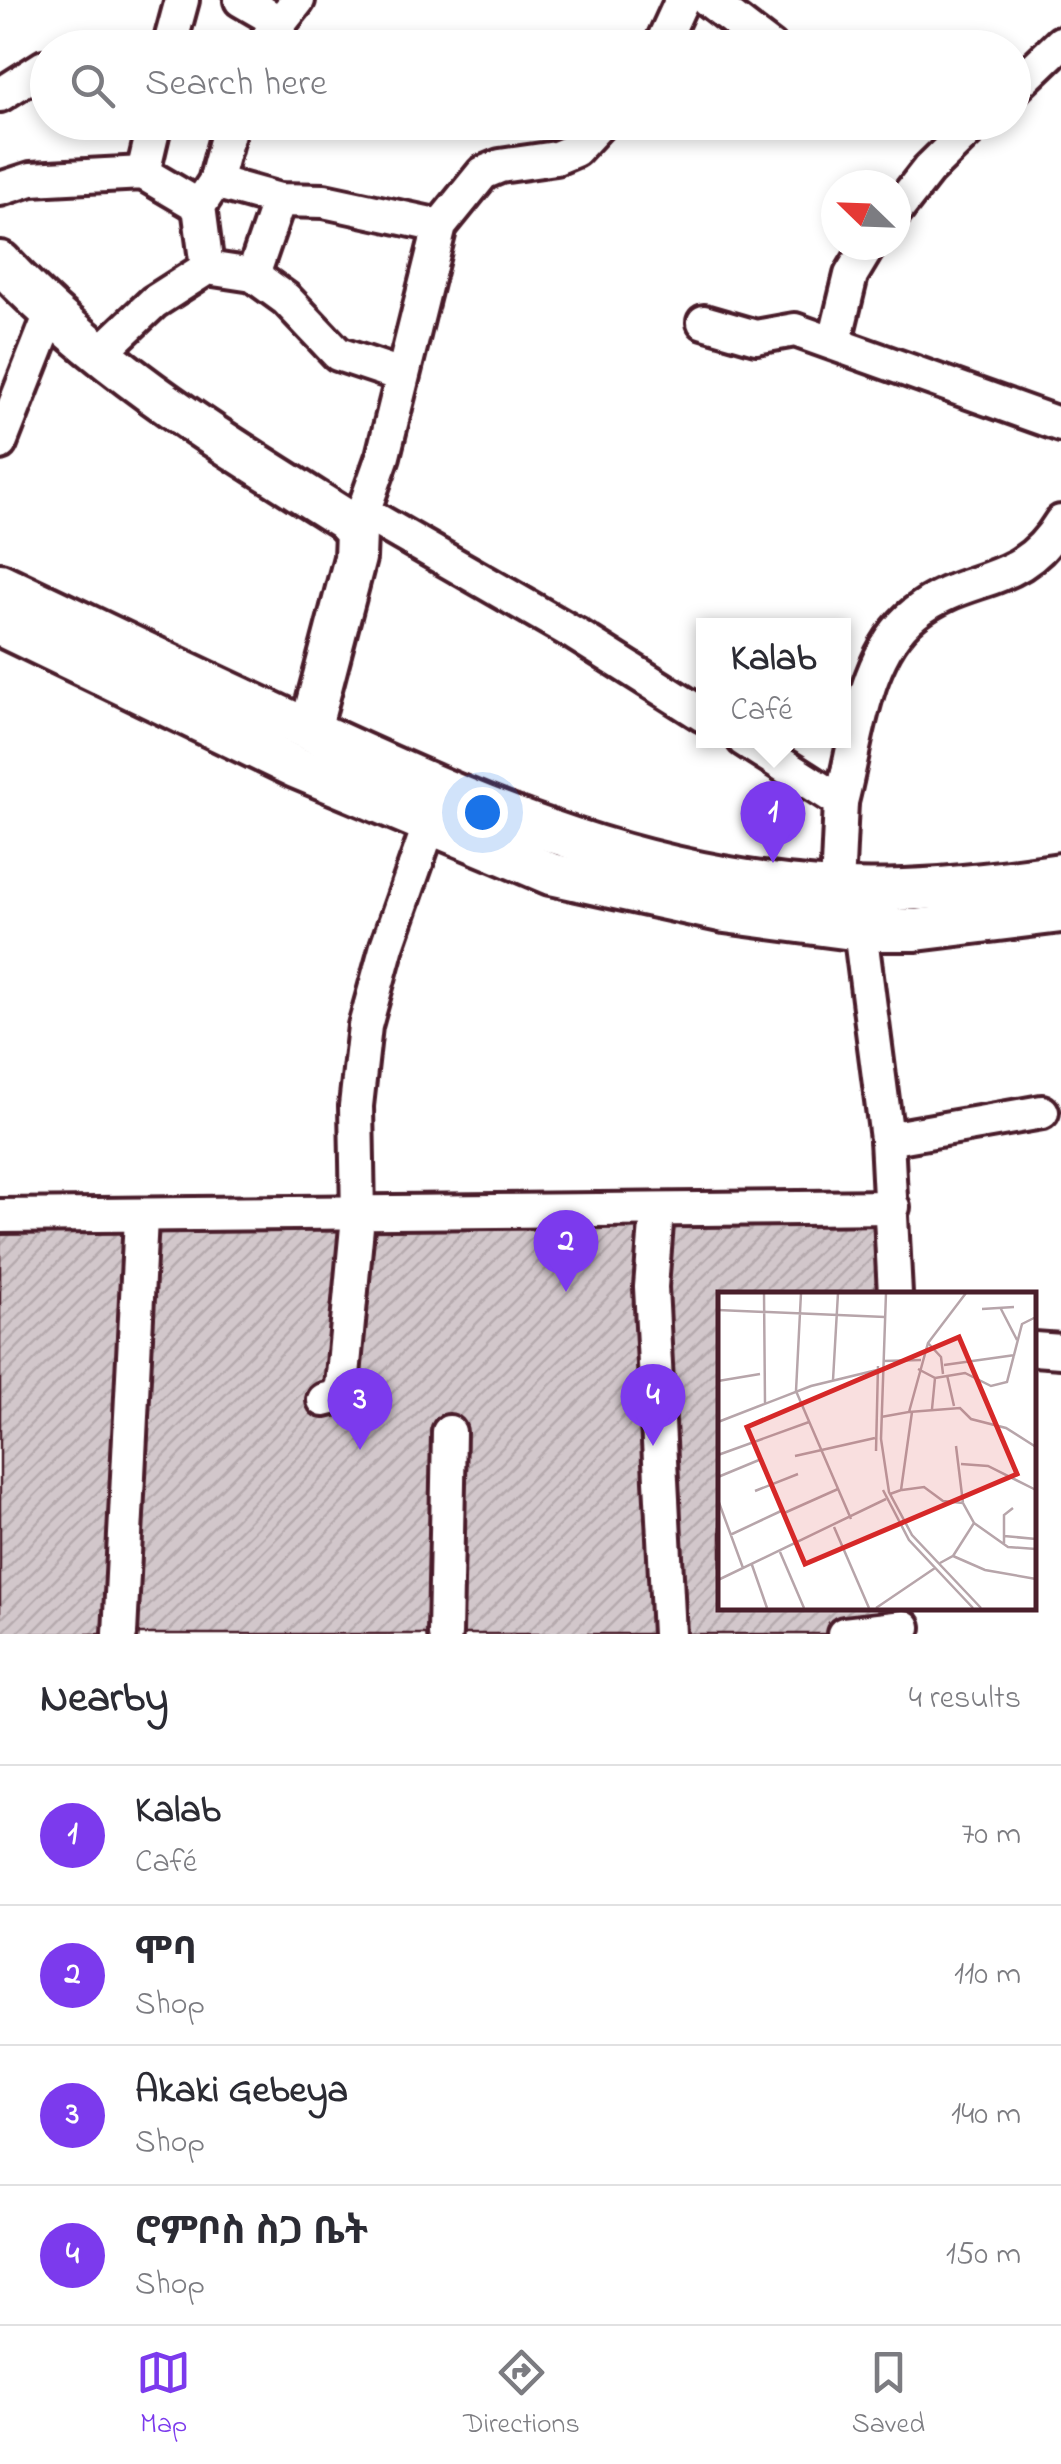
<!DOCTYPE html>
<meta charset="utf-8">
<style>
:root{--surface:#fff;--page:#f2f2f3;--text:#2b2b33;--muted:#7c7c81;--line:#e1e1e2;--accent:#7c3aed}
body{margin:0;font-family:"Indie Flower","Noto Sans Ethiopic",sans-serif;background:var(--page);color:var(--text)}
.compass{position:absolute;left:821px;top:170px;width:90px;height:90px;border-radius:50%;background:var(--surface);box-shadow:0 5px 15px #0003;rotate:293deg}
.you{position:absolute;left:482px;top:812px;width:35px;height:35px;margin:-25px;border:8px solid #fff;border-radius:50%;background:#1a73e8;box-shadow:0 0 0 15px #1a73e833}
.badge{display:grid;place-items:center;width:65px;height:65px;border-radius:50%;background:var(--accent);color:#fff;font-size:32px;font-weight:700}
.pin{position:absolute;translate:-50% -82px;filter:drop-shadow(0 2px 5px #0008)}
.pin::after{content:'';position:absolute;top:52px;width:35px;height:30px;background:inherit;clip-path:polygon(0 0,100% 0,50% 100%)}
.popup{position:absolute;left:696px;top:618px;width:155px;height:130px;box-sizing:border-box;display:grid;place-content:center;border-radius:0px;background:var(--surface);filter:drop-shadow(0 2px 8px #0005);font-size:32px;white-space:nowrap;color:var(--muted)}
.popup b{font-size:38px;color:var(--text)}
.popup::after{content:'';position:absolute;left:50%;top:100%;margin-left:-20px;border:20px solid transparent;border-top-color:var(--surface)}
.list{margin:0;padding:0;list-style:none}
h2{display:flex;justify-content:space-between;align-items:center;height:130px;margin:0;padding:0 40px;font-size:42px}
h2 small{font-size:32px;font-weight:400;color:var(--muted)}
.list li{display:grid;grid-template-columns:65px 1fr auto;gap:30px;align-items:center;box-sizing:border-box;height:140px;padding:0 40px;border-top:2px solid var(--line)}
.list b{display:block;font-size:38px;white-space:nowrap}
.list p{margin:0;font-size:32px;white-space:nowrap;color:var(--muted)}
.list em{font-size:32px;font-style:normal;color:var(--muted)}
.icon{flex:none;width:55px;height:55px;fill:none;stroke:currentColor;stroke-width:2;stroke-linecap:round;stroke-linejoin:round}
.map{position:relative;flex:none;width:1061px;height:1634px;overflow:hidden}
.search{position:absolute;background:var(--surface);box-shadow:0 5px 15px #0003;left:30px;right:30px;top:30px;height:110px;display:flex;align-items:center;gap:25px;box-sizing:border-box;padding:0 35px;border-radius:55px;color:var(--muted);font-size:38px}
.sheet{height:690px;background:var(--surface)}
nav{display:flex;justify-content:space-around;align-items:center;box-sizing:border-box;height:140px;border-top:2px solid var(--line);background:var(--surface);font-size:28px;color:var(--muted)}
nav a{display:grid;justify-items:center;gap:5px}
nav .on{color:var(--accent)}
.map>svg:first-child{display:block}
</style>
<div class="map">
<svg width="1061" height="1634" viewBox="0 0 1061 1634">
<defs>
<pattern id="building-hatch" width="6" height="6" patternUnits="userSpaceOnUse" patternTransform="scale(2.5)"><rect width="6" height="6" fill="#d2c7cb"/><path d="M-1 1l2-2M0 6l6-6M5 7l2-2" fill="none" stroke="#b6aaae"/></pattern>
</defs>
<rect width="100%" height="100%" fill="#fff"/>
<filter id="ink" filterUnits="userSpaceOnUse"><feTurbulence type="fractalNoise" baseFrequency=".01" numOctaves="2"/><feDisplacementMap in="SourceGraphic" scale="20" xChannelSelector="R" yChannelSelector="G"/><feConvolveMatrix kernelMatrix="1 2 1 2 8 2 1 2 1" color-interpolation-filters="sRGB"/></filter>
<g filter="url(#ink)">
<polygon fill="url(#building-hatch)" stroke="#4a1f2b" stroke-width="2.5" points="893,1207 895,1294 721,1294 721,1606 904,1606 904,1634 0,1634 0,1223"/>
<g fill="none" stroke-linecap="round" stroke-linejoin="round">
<defs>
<g id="minor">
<polyline points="241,0 279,22"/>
<polyline points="708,0 771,48"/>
<polyline points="169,48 182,0"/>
<polyline points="260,48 298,0"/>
<polyline points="660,48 682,0"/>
<polyline points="1014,88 1061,43"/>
<polyline points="0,95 44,67"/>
<polyline points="143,173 155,122"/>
<polyline points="215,182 279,200 324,201 440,226"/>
<polyline points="0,189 31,179 143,173 199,206"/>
<polyline points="896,211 928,170 977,122"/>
<polyline points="207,268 199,206 215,182 231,122"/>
<polyline points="253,275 279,200"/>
<polyline points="704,322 756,337 795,330 1061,425"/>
<polyline points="835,341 851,275 869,245"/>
<polyline points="98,355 154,302 207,268 253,275 286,299 338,354 401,375"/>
<polyline points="0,443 50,316"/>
<polyline points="363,512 575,634 703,715"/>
<polyline points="356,532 383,456 440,226 483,173 500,166 556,158 575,150 601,122"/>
<polyline points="744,740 841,802 837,889"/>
<path d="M841,802C857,742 863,654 915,613C968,571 1020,590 1061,522"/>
<polyline points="860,930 887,1139 895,1294"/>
<polyline points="887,1139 1042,1112"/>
<polyline points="657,1211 651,1287 669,1634"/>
<polyline points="0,1216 893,1207"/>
<polyline points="1034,1349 1061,1351"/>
<polyline points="324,1400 336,1397 342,1386 358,1216 356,1106 365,1026 387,946 429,826"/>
<polyline points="120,1634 141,1218"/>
<polyline points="445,1634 449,1432"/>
<polyline points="844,1634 904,1627"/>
</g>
<g id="major">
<path d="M0,262C99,368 222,442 344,519L356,532L355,558L310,730"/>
<path d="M0,584C112,637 223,691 336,742C493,814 645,877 819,889C901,894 981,886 1061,874"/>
<polyline points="0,625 295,767 551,874 725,912 860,930 916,930 1061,912"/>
</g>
</defs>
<use href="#minor" stroke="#4a1f2b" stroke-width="40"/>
<use href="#major" stroke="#4a1f2b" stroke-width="48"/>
<use href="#minor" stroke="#fff" stroke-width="32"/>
<use href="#major" stroke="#fff" stroke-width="40"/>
</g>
</g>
<g transform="translate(718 1292)">
<rect width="318" height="318" fill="#fff"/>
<path fill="none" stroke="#b7a5aa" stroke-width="2.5" d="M46,1L47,111M83,1L78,99L133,227M168,1L163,147L171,200L194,243L263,316M264,17L296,15M283,17L299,48M0,18L167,25M210,51L223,65L225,82M165,69L203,68M226,73L297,63M200,77L217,86L214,117M229,83L236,114M217,86L247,81L273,94L289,90L304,32L318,25M115,88L120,1M0,89L42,82M191,120L242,116L253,127L288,136L318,155M163,125L191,120L210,51L248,1M0,130L93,94L163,77M158,159L160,74M0,163L91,130M77,164L157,146M243,172L270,174L318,198M0,185L41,168M53,193L79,252M165,198L191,248L255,316M184,198L206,195L225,209L245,211M37,199L80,182M172,202L183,198L194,120M0,208L25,276M64,222L120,197M256,231L290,255L318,257M116,235L151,316M12,243L63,219M286,244L318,247M286,252V223L295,216M62,260L86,316M235,264L256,231L245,211L238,154M222,271L235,264L267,278L318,287M34,273L49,316M0,288L168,207M158,316L217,276"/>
<path fill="#d62828" fill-opacity="0.15" stroke="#d62828" stroke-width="5" d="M241,45L299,182L87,272L29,135Z"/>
<rect width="318" height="318" fill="none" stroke="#4a1f2b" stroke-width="5"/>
</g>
</svg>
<svg class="compass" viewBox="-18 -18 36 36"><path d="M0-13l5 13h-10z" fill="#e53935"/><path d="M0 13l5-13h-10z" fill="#7c7c81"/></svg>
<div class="you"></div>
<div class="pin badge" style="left:773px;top:863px">1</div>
<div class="popup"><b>Kalab</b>Café</div>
<div class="pin badge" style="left:566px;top:1292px">2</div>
<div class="pin badge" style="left:360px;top:1450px">3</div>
<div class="pin badge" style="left:653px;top:1446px">4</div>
<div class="search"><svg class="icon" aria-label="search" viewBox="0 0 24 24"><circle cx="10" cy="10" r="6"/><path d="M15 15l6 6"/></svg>Search here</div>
</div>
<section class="sheet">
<h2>Nearby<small>4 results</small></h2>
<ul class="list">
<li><span class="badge">1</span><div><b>Kalab</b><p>Café</p></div><em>70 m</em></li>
<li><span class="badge">2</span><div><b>ሞባ</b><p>Shop</p></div><em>110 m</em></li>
<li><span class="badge">3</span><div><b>Akaki Gebeya</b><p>Shop</p></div><em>140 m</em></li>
<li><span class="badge">4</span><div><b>ሮምቦስ ስጋ ቤት</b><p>Shop</p></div><em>150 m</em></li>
</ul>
</section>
<nav>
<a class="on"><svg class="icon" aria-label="map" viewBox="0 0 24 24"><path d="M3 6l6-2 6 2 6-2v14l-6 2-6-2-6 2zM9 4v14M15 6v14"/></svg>Map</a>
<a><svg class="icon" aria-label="directions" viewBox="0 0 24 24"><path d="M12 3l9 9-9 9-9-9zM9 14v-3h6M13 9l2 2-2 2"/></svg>Directions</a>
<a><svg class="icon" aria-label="saved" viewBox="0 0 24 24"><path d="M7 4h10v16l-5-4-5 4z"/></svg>Saved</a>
</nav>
